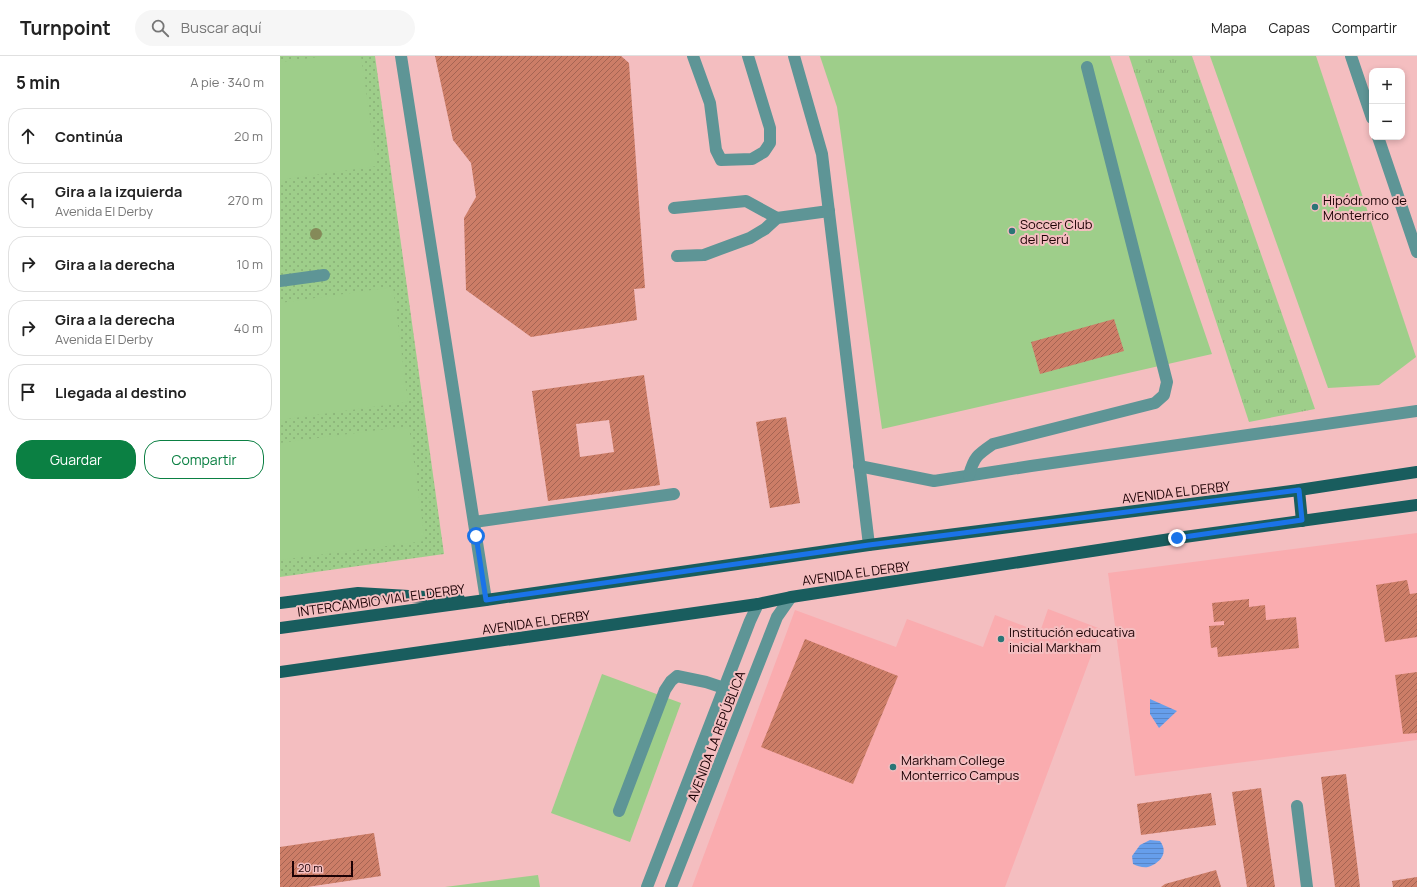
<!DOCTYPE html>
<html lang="es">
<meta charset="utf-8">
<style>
:root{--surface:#fff;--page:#f6f6f6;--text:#222;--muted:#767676;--line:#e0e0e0;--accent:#0b8043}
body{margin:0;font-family:Manrope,sans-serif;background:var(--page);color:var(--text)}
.controls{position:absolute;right:12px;top:12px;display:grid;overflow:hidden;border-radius:8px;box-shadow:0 2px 6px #0003}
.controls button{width:36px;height:36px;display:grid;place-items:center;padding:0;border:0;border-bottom:1px solid var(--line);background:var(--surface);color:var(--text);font:20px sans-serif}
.scale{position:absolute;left:12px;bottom:10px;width:61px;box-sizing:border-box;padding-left:4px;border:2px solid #1d0205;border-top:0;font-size:11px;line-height:14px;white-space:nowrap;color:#1d0205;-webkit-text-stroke:3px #f4bec0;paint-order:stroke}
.stop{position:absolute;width:12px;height:12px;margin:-9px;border:3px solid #1a73e8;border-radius:50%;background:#fff}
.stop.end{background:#1a73e8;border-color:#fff;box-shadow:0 1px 4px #0008}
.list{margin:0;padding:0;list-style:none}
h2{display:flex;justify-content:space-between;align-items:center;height:52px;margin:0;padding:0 16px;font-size:17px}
h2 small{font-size:13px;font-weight:400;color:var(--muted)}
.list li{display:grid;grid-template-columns:26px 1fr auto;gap:12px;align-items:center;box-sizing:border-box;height:56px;margin:0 8px 8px;padding:0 8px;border:1px solid var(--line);border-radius:16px}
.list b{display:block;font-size:15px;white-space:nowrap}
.list p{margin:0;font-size:13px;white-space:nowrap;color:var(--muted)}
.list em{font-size:13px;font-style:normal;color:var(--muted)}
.actions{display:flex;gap:8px;padding:12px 16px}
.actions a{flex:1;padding:9px 0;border:1px solid var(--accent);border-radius:16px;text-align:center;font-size:14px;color:var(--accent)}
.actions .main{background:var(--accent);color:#fff}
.icon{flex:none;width:22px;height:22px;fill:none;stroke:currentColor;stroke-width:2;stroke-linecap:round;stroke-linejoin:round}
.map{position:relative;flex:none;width:1137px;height:831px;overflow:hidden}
header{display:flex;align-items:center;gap:24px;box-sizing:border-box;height:56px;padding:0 20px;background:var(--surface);border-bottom:1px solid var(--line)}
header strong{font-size:19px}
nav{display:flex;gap:22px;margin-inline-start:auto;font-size:14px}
.search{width:280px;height:36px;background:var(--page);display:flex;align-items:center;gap:10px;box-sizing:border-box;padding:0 14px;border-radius:22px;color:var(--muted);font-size:15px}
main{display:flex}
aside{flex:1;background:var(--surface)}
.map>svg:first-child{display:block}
</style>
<header>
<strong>Turnpoint</strong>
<div class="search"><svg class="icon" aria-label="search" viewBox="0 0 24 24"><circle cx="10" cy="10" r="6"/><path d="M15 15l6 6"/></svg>Buscar aquí</div>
<nav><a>Mapa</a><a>Capas</a><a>Compartir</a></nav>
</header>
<main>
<aside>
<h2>5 min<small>A pie · 340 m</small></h2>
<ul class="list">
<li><svg class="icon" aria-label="ahead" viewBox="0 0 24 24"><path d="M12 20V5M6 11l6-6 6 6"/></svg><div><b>Continúa</b></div><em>20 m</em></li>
<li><svg class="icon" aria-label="left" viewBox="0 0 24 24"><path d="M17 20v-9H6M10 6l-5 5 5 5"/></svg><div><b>Gira a la izquierda</b><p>Avenida El Derby</p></div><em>270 m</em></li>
<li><svg class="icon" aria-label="right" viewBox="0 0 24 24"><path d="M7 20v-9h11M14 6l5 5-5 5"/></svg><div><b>Gira a la derecha</b></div><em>10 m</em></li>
<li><svg class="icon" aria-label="right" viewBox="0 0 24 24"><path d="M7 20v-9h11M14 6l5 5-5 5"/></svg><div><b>Gira a la derecha</b><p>Avenida El Derby</p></div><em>40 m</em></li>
<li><svg class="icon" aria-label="arrive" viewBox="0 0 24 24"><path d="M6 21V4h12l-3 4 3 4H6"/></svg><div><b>Llegada al destino</b></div></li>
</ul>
<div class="actions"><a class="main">Guardar</a><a>Compartir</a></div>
</aside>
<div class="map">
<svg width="1137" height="831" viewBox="0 0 1137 831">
<defs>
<pattern id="grass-tufts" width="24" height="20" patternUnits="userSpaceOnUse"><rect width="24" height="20" fill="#9ece8a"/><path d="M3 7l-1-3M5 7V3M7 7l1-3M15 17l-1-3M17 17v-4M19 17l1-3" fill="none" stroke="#88af76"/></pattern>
<pattern id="park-dots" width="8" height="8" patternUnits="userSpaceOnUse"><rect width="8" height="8" fill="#9ece8a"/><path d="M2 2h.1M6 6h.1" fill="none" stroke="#88af76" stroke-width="1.8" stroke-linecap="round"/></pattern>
<pattern id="water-rules" width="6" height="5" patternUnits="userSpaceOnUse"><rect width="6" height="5" fill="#669eeb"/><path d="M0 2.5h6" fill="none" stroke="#5886c8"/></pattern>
<pattern id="building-hatch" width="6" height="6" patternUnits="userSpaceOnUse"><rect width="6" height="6" fill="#cc7d67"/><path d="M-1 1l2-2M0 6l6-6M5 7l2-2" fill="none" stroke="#a56453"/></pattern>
</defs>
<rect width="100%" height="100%" fill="#f4bec0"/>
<g fill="#faacaf">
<polygon points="1137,477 1137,684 855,720 828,517"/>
<polygon points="768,553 821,573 725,831 412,831 515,554 616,591 627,563 703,591 715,559 760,576"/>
</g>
<polygon fill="url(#grass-tufts)" points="849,0 912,0 1035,353 969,366"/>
<polygon fill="url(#park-dots)" points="0,0 95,0 164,498 0,521"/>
<g fill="#9ece8a">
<polygon points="46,0 81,0 97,110 0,124 0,6"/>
<polygon points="540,0 830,0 932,298 602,373 557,51"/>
<polygon points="930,0 1036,0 1136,301 1099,329 1048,332"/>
<polygon points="113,231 128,346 0,364 0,247"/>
<polygon points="129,370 145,485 0,504 0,387"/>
<polygon points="322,618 401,647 350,786 271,757"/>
<polygon points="258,819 260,831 165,831"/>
</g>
<g fill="url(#water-rules)">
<polygon points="870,643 897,655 879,672 870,658"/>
<path d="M870,784L880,785C889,797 880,807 868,811C863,812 857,810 853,808L852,800L860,789Z"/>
</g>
<g fill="url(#building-hatch)" fill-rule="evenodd">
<polygon points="155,0 341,0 349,7 365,232 354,233 357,264 251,281 186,234 184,162 196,141 191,107 173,84"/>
<polygon points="834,263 844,295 760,318 751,286"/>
<path d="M364,319L380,429L268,445L252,335ZM329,364L334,396L300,401L296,368Z"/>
<polygon points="506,361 520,447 490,452 476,366"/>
<polygon points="1127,524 1130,538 1137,537 1137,581 1105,586 1096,529"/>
<polygon points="969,543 969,551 985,549 986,564 1016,561 1019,592 938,601 937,591 931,592 929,570 944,569 944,565 934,566 932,547"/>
<polygon points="525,583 618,620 573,728 481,691"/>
<polygon points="1137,616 1137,677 1123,678 1115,619"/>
<polygon points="1066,718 1080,831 1055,831 1041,721"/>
<polygon points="981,732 995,831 967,831 952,736"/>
<polygon points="931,737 936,769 861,779 857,748"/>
<polygon points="94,777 101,820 27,831 0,831 0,791"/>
<polygon points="936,814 941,831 881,831 885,828"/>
<polygon points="1137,821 1137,831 1113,831 1112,825"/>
</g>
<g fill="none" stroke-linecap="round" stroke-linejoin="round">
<g stroke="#5e9596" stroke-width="12">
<polyline points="121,0 206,544"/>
<polyline points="413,0 430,47 436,94 441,104 472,103 484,96 490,87 490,72 468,0"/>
<polyline points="514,0 542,98 589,489"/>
<polyline points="1071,0 1092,62"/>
<polyline points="1098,81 1137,196"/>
<polyline points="394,152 466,145 497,162"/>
<polyline points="397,200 424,199 470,182 485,173 497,162 549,155"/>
<polyline points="0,225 44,219"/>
<polyline points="579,410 654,425 751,410 1137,355"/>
<path d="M689,419C694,401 697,399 713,388L875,347L884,339L887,326L807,11"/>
<polyline points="194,466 394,438"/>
<polyline points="1017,750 1027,831"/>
<polyline points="339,755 385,634 391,625 397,620 426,626 444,632"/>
<polyline points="367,831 470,565 478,548"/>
<polyline points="391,831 497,561 511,541"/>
</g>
<g stroke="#195d5e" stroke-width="12">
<polyline points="1019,434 1022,465"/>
<polyline points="0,547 78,537 179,543"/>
<polyline points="0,572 206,544 589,489 1019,434 1137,416"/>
<polyline points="0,616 478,548 511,541 897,482 1137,449"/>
</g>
</g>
<circle fill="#858a59" cx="36" cy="178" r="6"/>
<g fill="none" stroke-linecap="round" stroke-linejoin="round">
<polyline stroke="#1a73e8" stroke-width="5" points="196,480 206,544 589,489 1019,434 1022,464 897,482"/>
</g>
<g fill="#2b7576" stroke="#f4bec0" stroke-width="1.5">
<circle cx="1035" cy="151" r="4"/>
<circle cx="732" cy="175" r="4"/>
<circle cx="721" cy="583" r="4"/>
<circle cx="613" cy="711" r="4"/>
</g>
<g text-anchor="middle" stroke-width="4" stroke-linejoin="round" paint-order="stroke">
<g font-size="13" fill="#1d0205" stroke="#f4bec0" text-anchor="start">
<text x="1043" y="149">Hipódromo de<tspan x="1043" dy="15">Monterrico</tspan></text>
<text x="740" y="173">Soccer Club<tspan x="740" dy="15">del Perú</tspan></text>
<text x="729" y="581">Institución educativa<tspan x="729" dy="15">inicial Markham</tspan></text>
<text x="621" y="709">Markham College<tspan x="621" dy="15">Monterrico Campus</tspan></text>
</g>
<g font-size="13" fill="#1d0205" stroke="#f4bec0">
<text transform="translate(896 436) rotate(-7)" y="5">AVENIDA EL DERBY</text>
<text transform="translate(576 517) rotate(-8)" y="5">AVENIDA EL DERBY</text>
<text transform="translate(101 544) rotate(-8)" y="5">INTERCAMBIO VIAL EL DERBY</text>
<text transform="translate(256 566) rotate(-8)" y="5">AVENIDA EL DERBY</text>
<text transform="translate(436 680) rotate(-69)" y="5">AVENIDA LA REPÚBLICA</text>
</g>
</g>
</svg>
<div class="controls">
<button>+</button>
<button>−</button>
</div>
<div class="scale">20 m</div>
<div class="stop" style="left:196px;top:480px"></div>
<div class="stop end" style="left:897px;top:482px"></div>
</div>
</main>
